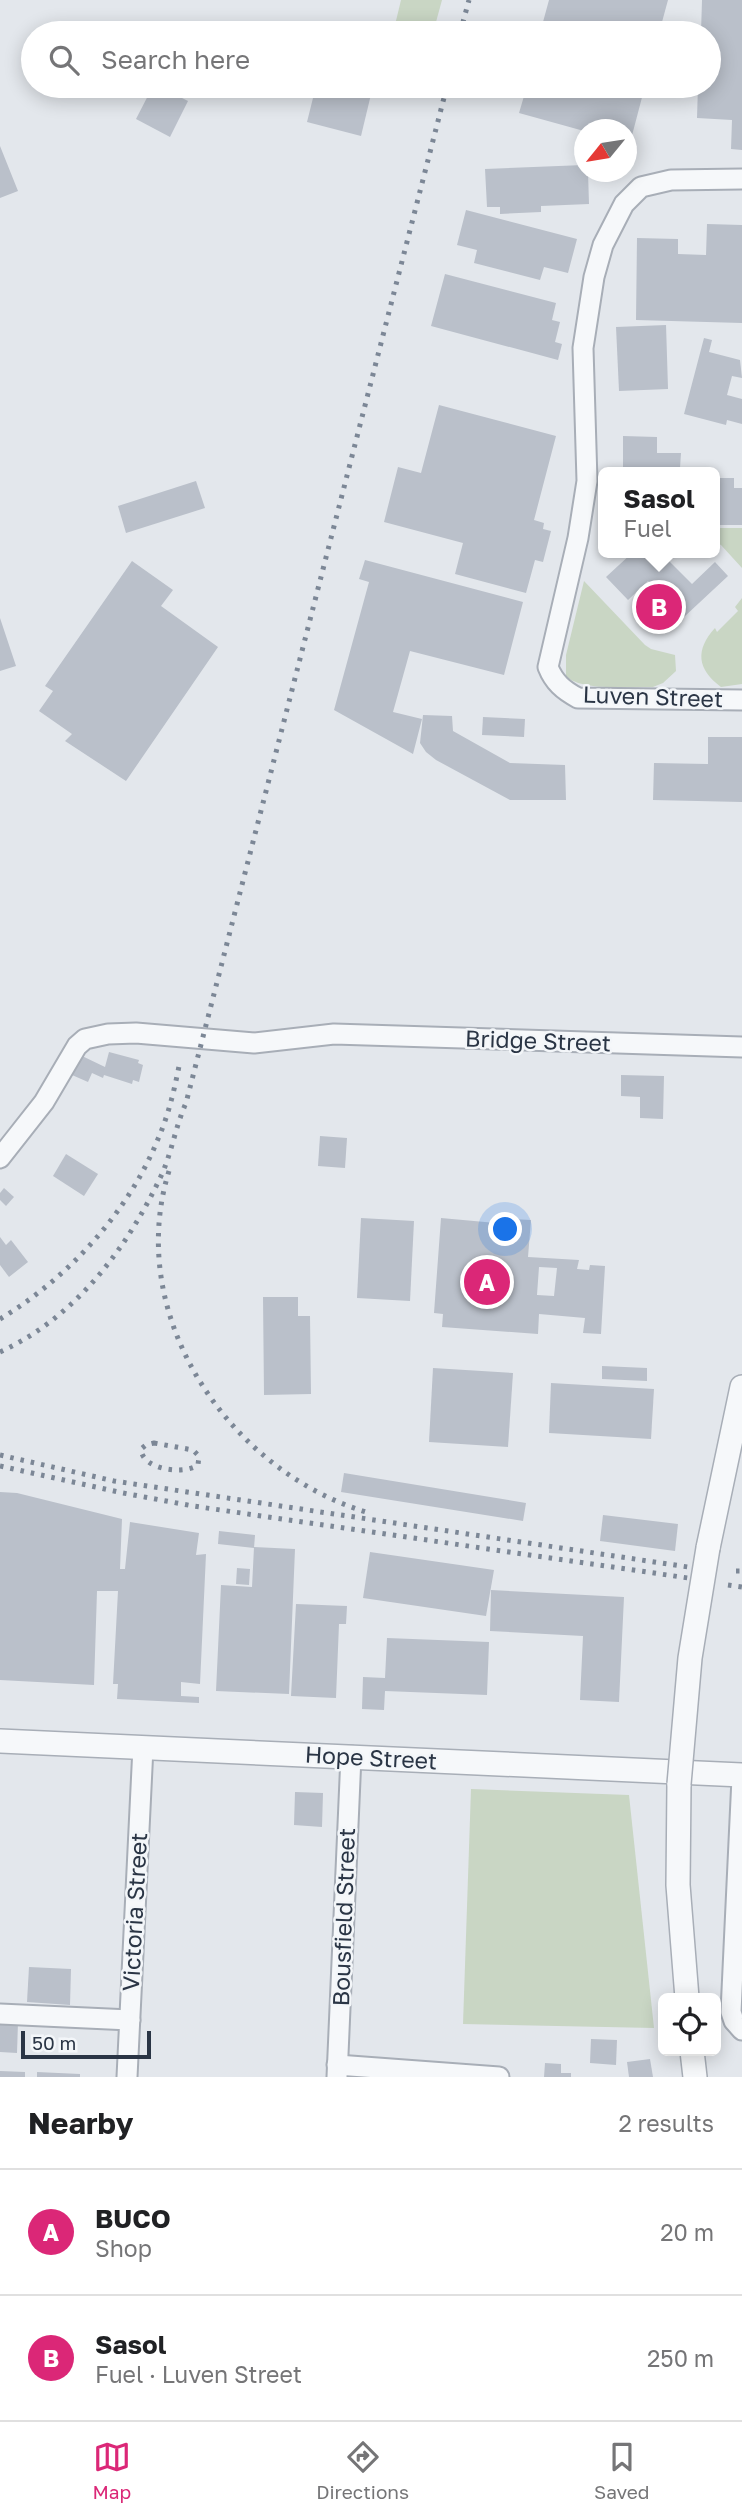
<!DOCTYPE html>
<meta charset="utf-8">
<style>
:root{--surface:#fff;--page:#f6f6f6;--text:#202124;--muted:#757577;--line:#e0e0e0;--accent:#db2777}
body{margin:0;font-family:"Golos Text",sans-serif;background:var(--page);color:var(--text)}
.controls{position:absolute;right:21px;bottom:21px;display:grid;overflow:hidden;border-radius:10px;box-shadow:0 4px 18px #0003}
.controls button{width:63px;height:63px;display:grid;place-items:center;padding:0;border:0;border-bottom:2px solid var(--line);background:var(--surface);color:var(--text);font:35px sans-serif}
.compass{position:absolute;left:574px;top:119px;width:63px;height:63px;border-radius:50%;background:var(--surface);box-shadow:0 4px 18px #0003;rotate:240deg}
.scale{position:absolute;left:21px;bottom:18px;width:130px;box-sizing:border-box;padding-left:7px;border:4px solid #2a3545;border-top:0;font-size:19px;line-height:24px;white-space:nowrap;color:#2a3545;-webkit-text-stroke:5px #f3f6f9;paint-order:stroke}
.you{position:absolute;left:506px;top:1230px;width:24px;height:24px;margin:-18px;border:5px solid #fff;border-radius:50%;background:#1a73e8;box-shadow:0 0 0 10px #1a73e833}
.badge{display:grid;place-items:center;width:46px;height:46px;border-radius:50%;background:var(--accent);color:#fff;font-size:23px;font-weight:700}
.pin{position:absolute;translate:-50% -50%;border:4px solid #fff;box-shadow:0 2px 7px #0006}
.popup{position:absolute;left:598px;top:467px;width:122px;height:91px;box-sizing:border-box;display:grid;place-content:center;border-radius:10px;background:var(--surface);filter:drop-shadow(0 2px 5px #0005);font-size:23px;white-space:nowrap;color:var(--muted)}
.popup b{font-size:26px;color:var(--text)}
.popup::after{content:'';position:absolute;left:50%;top:100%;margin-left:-14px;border:14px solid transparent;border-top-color:var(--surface)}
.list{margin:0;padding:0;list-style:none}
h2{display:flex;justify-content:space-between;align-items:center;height:91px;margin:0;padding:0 28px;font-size:30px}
h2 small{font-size:23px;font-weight:400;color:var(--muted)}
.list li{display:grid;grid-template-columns:46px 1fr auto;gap:21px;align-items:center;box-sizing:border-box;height:126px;padding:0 28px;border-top:2px solid var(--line)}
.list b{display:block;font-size:26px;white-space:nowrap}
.list p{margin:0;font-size:23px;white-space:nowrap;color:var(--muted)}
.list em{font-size:23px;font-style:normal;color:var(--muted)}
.icon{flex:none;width:38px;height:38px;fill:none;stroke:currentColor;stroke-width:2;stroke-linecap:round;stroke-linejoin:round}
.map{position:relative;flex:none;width:742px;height:2077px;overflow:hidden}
.search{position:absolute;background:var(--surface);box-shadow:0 4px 18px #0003;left:21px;right:21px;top:21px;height:77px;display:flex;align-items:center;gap:18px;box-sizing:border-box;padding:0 24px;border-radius:38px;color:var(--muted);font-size:26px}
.sheet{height:343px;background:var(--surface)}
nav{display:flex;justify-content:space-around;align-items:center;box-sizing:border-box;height:98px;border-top:2px solid var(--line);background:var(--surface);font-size:19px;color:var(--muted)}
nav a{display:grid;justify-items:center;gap:4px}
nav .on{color:var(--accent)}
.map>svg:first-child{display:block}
</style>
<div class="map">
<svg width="742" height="2077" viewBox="0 0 742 2077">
<rect width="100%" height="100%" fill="#e3e7ec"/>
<g fill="#c9d6c4">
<polygon points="401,0 442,0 433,33 395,25"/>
<polygon points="715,528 742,528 742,568 721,545 715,542"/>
<path d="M584,581L645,645L651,649L675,655L676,671L663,683L653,687C631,686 582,692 566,676V655Z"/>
<path d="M742,598V684L721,687C697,669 695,650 715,628L717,632L738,611L735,607Z"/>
<polygon points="471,1789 629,1795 654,2028 463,2024"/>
</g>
<g fill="#bac0ca" fill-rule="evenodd">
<polygon points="549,0 668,0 659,33 540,33"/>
<polygon points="702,0 742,0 742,150 731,149 732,120 697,118 698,86 709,86 709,33 701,33"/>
<polygon points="346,21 389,32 389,33 343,33"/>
<polygon points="153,86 158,86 188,101 170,137 136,119"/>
<polygon points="316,86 373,86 361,136 307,122"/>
<polygon points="527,86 645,86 630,143 626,142 626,130 584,131 519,113"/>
<polygon points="0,146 18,191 0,198"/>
<polygon points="584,165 584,172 588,172 589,204 541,206 541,212 500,214 500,207 487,207 485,169"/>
<polygon points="466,210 577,239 568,273 544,267 540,280 474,263 477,250 457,245"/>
<polygon points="707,224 742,225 742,323 636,320 637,238 678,239 678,254 706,255"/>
<polygon points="445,274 556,303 552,320 560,322 555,342 562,344 558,360 431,326"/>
<polygon points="666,325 668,389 619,391 616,327"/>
<polygon points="704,338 712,340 709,352 740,360 742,378 732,376 727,395 742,399 742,424 727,420 726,425 684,414"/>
<polygon points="439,405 556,436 534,520 544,523 543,529 551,531 543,562 535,560 526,593 455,574 463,543 384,522 398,467 421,473"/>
<polygon points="623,436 657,437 657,453 681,453 680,468 704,468 704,472 623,472"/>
<polygon points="715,478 734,478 734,488 742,488 742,525 715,525"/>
<polygon points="196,481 205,508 126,533 118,506"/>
<polygon points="632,553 674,553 675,555 669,561 692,584 715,562 728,576 670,630 656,615 669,603 648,581 628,600 606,577"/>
<polygon points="365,560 523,602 504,675 410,651 393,712 422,719 413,754 334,710 369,582 359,579"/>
<polygon points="132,561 173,590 161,606 218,647 126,781 65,741 72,734 39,711 53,691 45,686"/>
<polygon points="0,618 16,666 0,671"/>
<polygon points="423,715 452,716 453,731 510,763 565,765 566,800 510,800 436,760 426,752 420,743"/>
<polygon points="483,717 525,719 524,737 482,735"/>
<polygon points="708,737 742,737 742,802 653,800 654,763 708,764"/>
<polygon points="109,1052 139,1060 138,1063 143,1065 139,1082 133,1080 132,1084 104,1075 103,1078 92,1073 88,1082 72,1075 80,1055 105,1067"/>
<polygon points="621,1075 664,1076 663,1119 640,1118 640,1097 621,1096"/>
<polygon points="320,1136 347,1138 345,1168 318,1166"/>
<polygon points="66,1154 98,1174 84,1196 53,1176"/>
<polygon points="4,1188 14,1197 6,1206 0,1200 0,1193"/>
<polygon points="361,1218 414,1221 410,1301 357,1298"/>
<path d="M441,1218L496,1223V1218L531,1220L528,1257L579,1260L577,1269L589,1270L590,1265L605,1266L601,1334L583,1333L585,1318L539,1314L538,1334L442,1327L443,1314L434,1313ZM539,1267L557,1268L554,1296L537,1295Z"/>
<polygon points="0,1237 6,1245 11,1240 28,1262 9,1277 0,1265"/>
<polygon points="263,1297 298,1297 298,1316 310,1316 311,1394 264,1395"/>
<polygon points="602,1366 647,1368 647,1381 602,1379"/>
<polygon points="433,1368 513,1373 508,1447 429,1442"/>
<polygon points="551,1383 654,1389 651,1439 549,1433"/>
<polygon points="344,1473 526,1503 523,1521 341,1492"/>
<polygon points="0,1492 17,1493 122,1519 120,1569 125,1569 130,1522 199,1533 196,1555 206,1554 200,1684 181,1682 181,1696 199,1697 199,1703 117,1699 118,1684 113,1684 118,1591 97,1591 94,1685 0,1680"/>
<polygon points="603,1515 678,1524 675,1551 600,1541"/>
<polygon points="219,1531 255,1535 254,1548 218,1544"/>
<polygon points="254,1547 295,1549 289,1694 216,1691 221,1585 252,1587"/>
<polygon points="370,1552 494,1570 486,1616 363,1598"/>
<polygon points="237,1568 250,1569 249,1585 236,1584"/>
<polygon points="491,1590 624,1597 619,1702 580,1700 583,1636 490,1631"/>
<polygon points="296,1604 347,1606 346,1624 339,1624 336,1698 291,1696"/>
<polygon points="387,1638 489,1642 487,1695 385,1691 384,1710 362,1709 363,1677 385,1678"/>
<polygon points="295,1792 323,1793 322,1827 294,1825"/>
<polygon points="29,1967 71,1969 70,2005 27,2002"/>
<polygon points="0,2022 18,2022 17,2053 0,2052"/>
<polygon points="591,2039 617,2040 616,2065 590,2063"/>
<polygon points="650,2059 653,2077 629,2077 627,2062"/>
<polygon points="545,2063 561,2064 561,2073 571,2073 571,2077 544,2077"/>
<polygon points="0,2071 25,2072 25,2077 0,2077"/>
<polygon points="37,2072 80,2074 80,2077 37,2077"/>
</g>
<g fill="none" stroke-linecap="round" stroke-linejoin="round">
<defs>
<g id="minor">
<path d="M742,179L671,180L641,187L624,204L603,245L594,277L583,348L587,481L578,538L548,667C554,682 563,690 578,698L742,700"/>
<polyline points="0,1158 44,1102 77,1046 85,1039 108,1034 136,1033 254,1043 334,1034 742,1047"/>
<polyline points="742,1778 731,2012 734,2021 742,2030"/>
<polyline points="0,2014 130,2020"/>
<polyline points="337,2065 499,2077"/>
<polyline points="127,2077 143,1747"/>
<polyline points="337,2077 351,1756"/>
</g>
<g id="tertiary">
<polyline points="708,1548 742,1387"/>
<polyline points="0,1741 742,1775"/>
<polyline points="679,1784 678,1885 687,1998"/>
<polyline points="692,2051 695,2077"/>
</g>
</defs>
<use href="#minor" stroke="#a8aeb7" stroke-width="23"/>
<use href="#tertiary" stroke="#a8aeb7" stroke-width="26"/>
<use href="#minor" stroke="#f6f8fa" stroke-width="19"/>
<use href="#tertiary" stroke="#f6f8fa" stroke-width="23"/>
<g stroke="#7c8796" stroke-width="5" stroke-dasharray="3.5 7" stroke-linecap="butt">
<polyline points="460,33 469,0"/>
<path d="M169,1171C124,1315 228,1470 366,1512"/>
<path d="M0,1319C68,1278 128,1213 158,1139C169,1114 175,1087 180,1061"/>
<path d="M0,1352C76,1317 127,1249 162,1174C172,1151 176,1125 186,1103L447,86"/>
<path d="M154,1443L193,1450L199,1456L198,1465C184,1475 142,1470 141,1449L146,1445Z"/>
<polyline points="0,1455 114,1481 688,1567"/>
<polyline points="0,1466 123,1493 193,1506 688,1578"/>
<polyline points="736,1571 742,1571"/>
<polyline points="728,1585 742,1587"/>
</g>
<defs>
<polyline id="tertiary-bridge" points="679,1784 690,1658 708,1548"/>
</defs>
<use href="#tertiary-bridge" stroke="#a8aeb7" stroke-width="26" stroke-linecap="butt"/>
<use href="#tertiary-bridge" stroke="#f6f8fa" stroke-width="23"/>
</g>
<g text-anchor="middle" stroke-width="5" stroke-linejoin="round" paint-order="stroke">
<g font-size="23" fill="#2a3545" stroke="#f3f6f9">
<text transform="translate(653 697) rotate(2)" y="8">Luven Street</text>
<text transform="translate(538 1041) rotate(2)" y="8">Bridge Street</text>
<text transform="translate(371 1758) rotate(3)" y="8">Hope Street</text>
<text transform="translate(135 1912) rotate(-87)" y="8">Victoria Street</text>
<text transform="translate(344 1917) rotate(-88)" y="8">Bousfield Street</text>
</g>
</g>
</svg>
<div class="controls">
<button><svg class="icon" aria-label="locate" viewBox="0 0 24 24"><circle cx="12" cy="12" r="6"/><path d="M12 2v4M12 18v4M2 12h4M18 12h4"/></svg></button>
</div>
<svg class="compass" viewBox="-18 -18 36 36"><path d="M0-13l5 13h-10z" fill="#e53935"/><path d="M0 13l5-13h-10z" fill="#757577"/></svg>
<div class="scale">50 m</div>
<div class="you"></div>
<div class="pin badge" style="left:487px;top:1282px">A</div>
<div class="pin badge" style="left:659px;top:607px">B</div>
<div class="popup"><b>Sasol</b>Fuel</div>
<div class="search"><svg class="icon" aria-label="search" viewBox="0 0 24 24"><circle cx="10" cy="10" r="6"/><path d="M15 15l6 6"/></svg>Search here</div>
</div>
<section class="sheet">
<h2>Nearby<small>2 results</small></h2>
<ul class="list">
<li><span class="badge">A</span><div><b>BUCO</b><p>Shop</p></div><em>20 m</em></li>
<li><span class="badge">B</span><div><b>Sasol</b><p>Fuel · Luven Street</p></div><em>250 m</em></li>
</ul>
</section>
<nav>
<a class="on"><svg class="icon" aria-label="map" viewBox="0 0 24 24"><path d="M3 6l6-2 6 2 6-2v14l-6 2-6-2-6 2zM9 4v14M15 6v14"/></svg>Map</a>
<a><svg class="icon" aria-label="directions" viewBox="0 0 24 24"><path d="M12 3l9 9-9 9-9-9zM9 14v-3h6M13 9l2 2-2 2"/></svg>Directions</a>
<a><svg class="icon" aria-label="saved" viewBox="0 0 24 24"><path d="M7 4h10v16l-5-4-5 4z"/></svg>Saved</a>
</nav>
